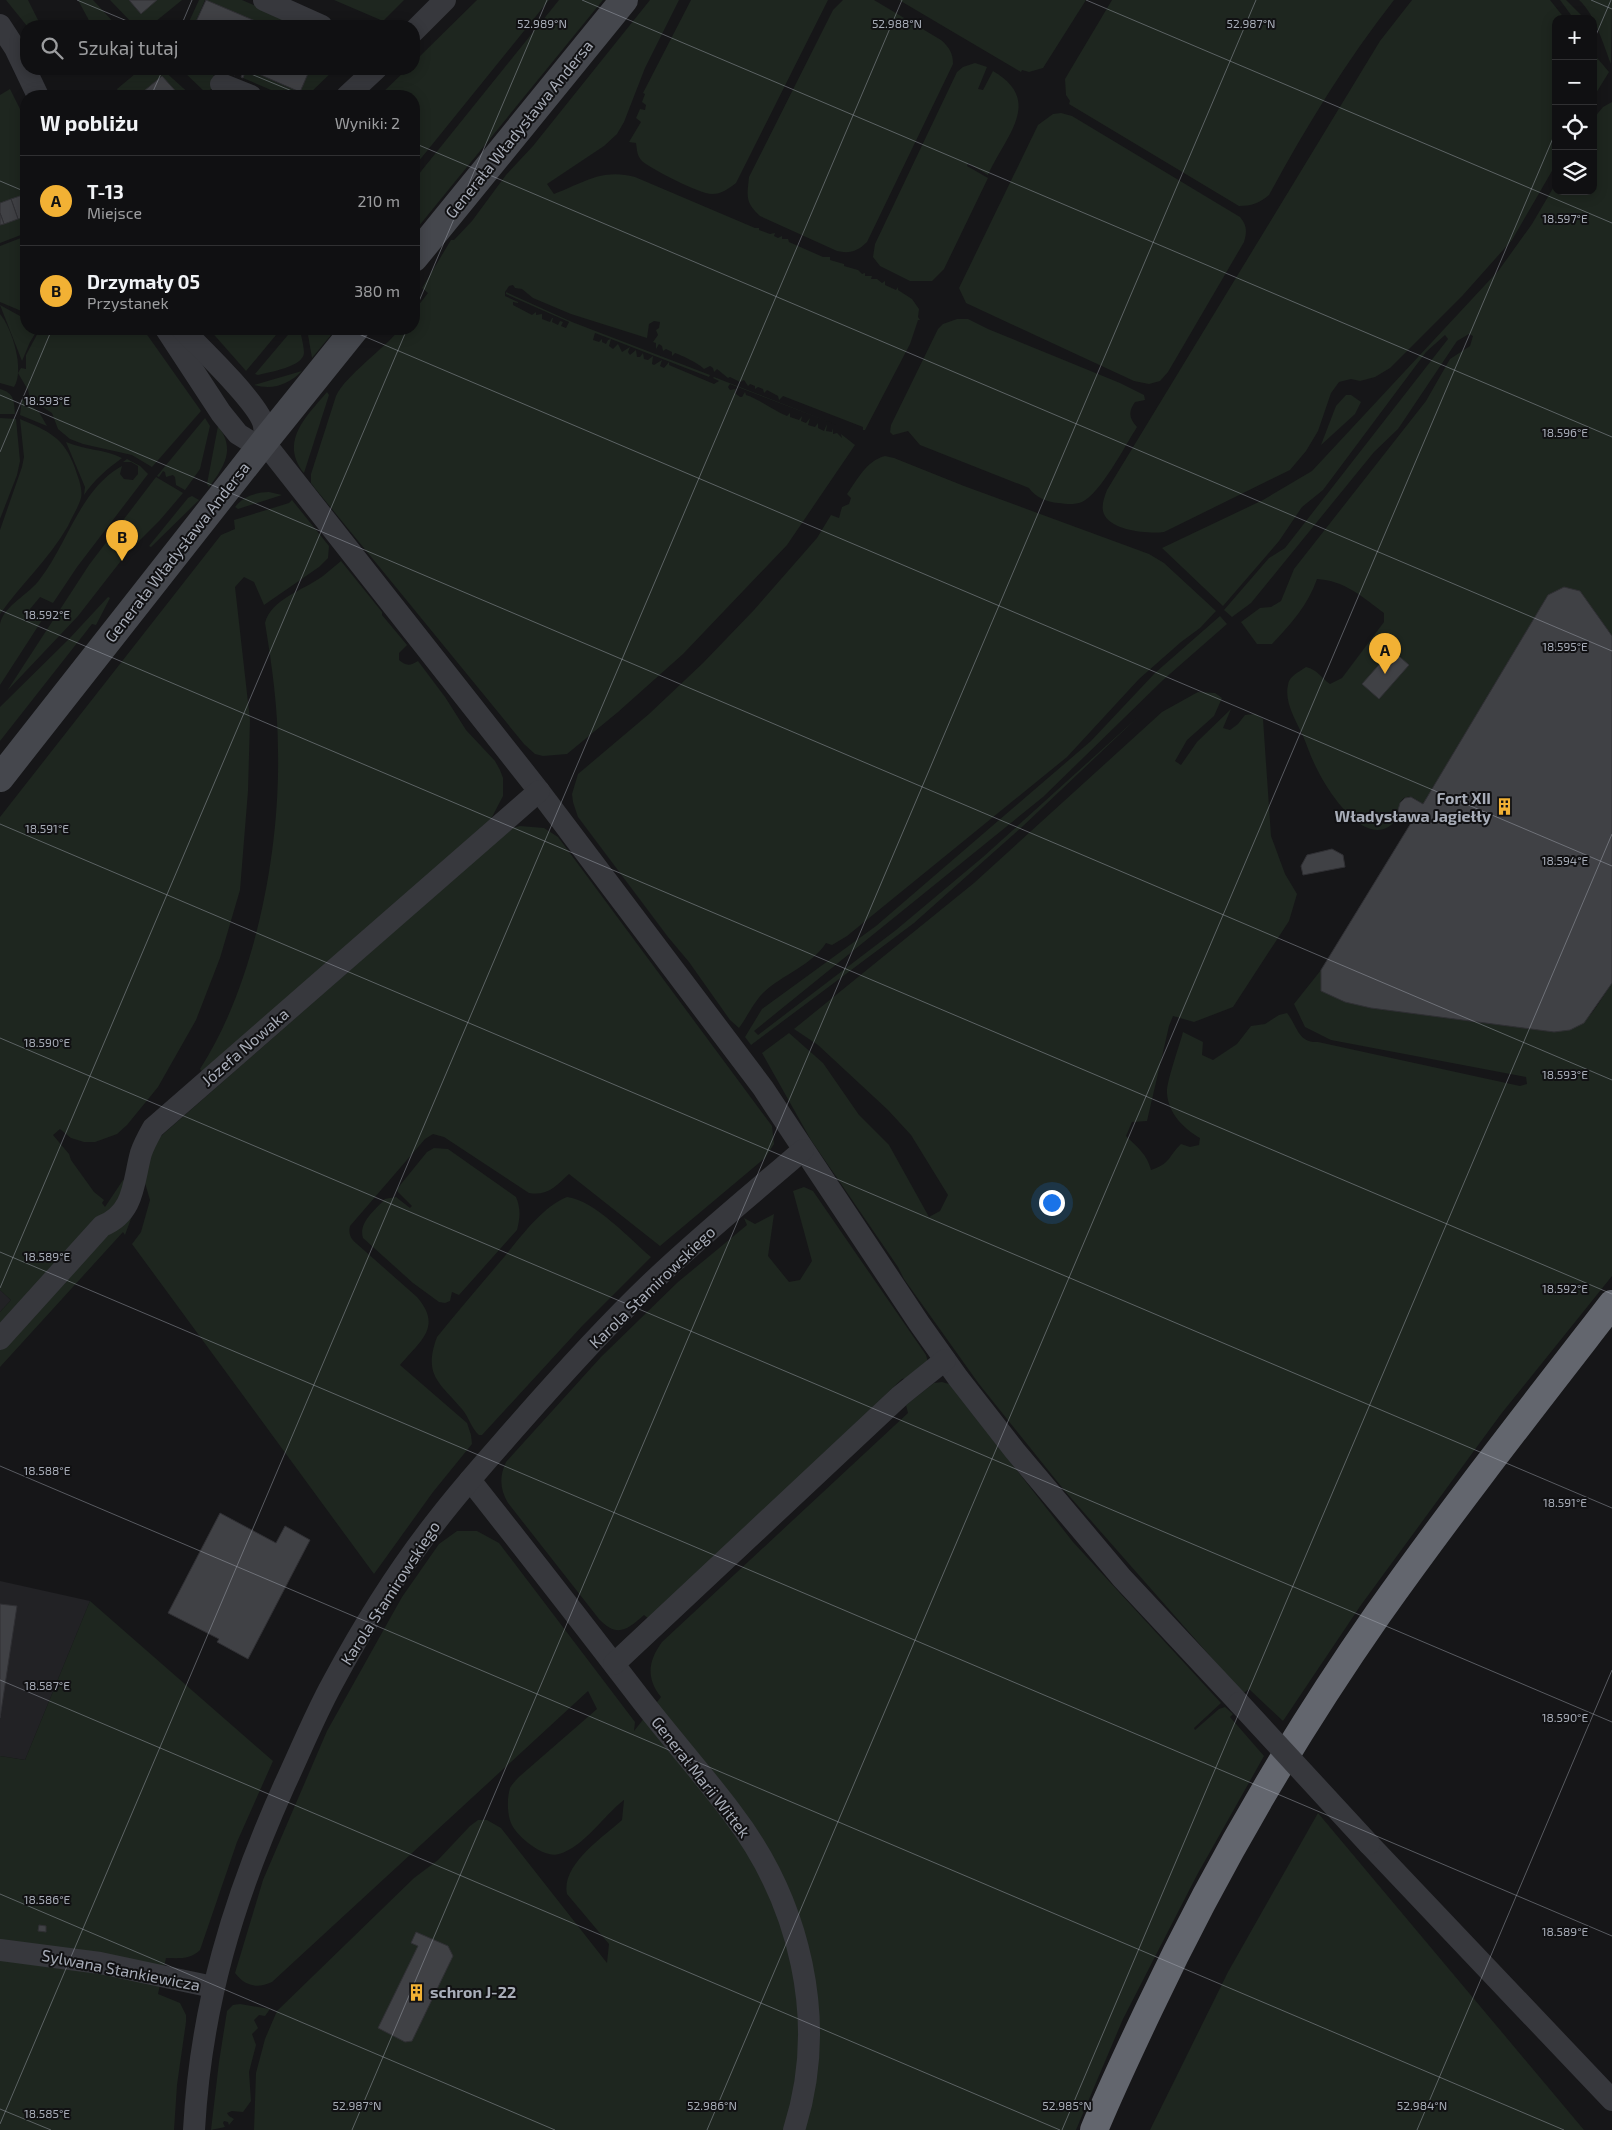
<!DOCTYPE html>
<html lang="pl">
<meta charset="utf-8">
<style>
:root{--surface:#101012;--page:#1e1e20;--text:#f1f3f6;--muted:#9c9d9f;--line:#303032;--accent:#f2b134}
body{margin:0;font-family:"Exo 2",sans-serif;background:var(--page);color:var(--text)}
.controls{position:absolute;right:15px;top:15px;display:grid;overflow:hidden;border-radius:10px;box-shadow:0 2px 12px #0003}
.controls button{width:45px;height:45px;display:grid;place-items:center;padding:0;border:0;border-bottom:1px solid var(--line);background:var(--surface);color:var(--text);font:25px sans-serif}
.you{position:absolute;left:1051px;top:1202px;width:18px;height:18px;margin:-12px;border:4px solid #fff;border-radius:50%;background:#1a73e8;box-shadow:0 0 0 8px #1a73e833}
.badge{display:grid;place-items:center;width:32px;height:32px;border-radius:50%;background:var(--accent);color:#111;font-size:16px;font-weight:700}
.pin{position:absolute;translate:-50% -41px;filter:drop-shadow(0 1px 2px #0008)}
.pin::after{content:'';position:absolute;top:26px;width:18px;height:15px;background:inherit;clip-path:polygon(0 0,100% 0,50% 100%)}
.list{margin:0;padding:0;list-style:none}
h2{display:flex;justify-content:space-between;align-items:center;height:65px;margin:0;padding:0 20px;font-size:21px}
h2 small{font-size:16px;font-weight:400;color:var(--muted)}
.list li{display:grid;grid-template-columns:32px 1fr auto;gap:15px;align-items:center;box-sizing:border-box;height:90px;padding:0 20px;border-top:1px solid var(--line)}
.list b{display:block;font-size:19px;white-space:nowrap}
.list p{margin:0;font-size:16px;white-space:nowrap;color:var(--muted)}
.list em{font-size:16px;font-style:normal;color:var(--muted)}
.icon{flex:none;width:28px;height:28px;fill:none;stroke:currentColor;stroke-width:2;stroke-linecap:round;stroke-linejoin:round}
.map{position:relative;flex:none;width:1612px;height:2130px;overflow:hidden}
.search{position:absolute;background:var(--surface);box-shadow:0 2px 12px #0003;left:20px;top:20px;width:400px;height:55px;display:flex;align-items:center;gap:12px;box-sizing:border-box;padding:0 18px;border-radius:20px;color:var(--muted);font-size:19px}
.panel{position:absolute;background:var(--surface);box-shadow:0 2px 12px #0003;left:20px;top:90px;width:400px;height:245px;border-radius:20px}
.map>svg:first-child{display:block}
</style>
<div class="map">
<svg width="1612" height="2130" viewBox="0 0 1612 2130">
<rect width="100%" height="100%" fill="#161618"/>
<g fill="#222225">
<polygon points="0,1290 11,1300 0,1312"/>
<polygon points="0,1581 90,1601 25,1760 0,1756"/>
</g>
<g fill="#1e261f" fill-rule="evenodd">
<polygon points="6,0 28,0 41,26 27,26"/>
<polygon points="78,0 93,0 117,26 92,26"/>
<polygon points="110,0 129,0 141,14 157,0 182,0 150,26 135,26"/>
<polygon points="199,0 205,0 194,26 187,26"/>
<polygon points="206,0 242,0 303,26 267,26"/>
<polygon points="334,0 404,0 383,21"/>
<polygon points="477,0 549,0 414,167 414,96 379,96 407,69 414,69 414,62"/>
<polygon points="559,0 603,0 414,232 414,180"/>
<path d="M650,0H679L645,68L624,122L617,134L604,146L547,184L554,194C583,183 602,168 635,177L755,228H759V230L770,234L775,233L774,236L778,238L782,236V239H788L789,242L823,257H830V260L844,264V266L858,270L862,274L865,273V276H872L871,279H877L882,283L885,281V285L896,290L898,287V290L912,299L919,309L918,317L920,320H918L910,344L865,430H863V427L783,396L779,400L778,396L767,390L764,393L763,389L758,387L755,389V386L750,384L748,386L744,380L740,382L730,377L728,378L717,369L714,372L713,368L710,366L704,369C700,364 681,355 675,353L672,356V352L666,349L663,351L662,346L659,344L656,349V343L653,342L658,335L656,330L659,328L660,322L654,321L649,324L647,338L571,314L533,298L522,289L515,288L513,285L509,286L505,292V296L518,302V303L513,302V305L532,315L536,312V315L542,314V319L550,322L552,318H553L552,322L558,325L560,321L563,322L561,326L566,328L569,322L506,294V292L572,322L710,375L709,377L611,339L609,346L613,349L618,344L622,352L630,347L628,352L630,355L636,350L637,357H640L643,353L644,359L648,360L653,356L652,364L654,365L662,360L660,366L664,368L669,362V365L714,384L719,381L713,378L714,377L837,425L730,384L728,387L730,390L736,389L735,393L740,397H742L745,392L746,395C759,399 772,410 787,416L790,413V417L799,420L802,416L801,421L806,423L810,418L808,425L815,427L818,423V428L824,431L827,424L826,431L832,432L833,428V434L837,433L842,438L841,434L855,445L787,545L683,654L618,712L567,754L543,756L535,754L524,744L314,487L311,483V474L336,396C345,376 384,349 400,329H414V311L428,293L422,288L451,240H454L472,221L506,175L533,146ZM595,333L611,339L608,340L606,344L602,342V339L599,342L593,340Z"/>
<path d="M691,0H828L736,183C728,189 722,194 712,194C700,194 651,169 642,161C637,156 637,150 636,143L629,142L641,122L636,118L640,109L645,110L646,105L642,102L645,94L643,93Z"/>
<path d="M843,0H874L941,40C949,47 953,53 953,64L867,242C858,251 850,254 837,251L760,216C745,202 747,197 749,177L833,10Z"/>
<polygon points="899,0 1086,0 1043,68 1029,72 1022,70 1021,72"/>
<path d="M1112,0H1394C1346,61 1306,127 1269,195C1260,203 1251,206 1239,206L1069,104L1070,101L1066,95L1065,79Z"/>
<path d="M1412,0H1550L1565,19H1556V164L1512,240L1463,295L1390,368L1375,377L1360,381L1351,379L1339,382L1331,393L1318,431L1306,451L1290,470L1164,532C1149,534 1114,531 1105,516C1100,508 1104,498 1107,490L1380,41Z"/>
<polygon points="1560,0 1566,0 1581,15 1583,19 1574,19"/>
<path d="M1579,0H1612L1611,64C1603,44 1595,14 1579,0Z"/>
<polygon points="1593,53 1609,72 1593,98"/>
<path d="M975,63L987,67L978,89L983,90L993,71C1044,101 1006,135 988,175L968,163L967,166L988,178L944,269L932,281H910L880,266L873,257L875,244L957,72L963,67Z"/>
<polygon points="141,69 162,69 192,96 180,96 162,76 138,96 121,96 117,89"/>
<polygon points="181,69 221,69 221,73 215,72 211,83 215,86 206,93"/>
<polygon points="246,69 300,92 310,69 335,69 307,96 285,96 243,78"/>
<polygon points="10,89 26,121 26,233 0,243 0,95"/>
<path d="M1612,102V636L1580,591L1564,587L1548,595L1423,804C1420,802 1415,798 1411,797C1400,795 1397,808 1399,816C1372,857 1331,797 1318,771C1312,760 1308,748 1303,736C1296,721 1284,702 1288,685C1289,676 1299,672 1306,667C1318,670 1320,677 1330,684L1342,678L1384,622V613C1364,598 1344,580 1317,579C1308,605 1291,624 1272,644H1257L1241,622L1260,608L1271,607L1281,601L1294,569L1426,401L1450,359L1470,346L1473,336L1469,334L1457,341L1398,429L1374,452L1251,603L1232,617L1224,610L1269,558L1285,548L1448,339L1445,335L1426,352L1323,490L1302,507L1279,541L1223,606L1162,548L1263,500L1312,471L1499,270L1532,224L1556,183V191H1593V119L1603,107Z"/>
<path d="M1061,113L1072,116L1240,217C1247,226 1247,231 1244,242L1168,372L1160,381L1149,384L1134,381L966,303L959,288L1038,125L1053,114Z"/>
<polygon points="26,236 26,313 0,302 0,246"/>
<polygon points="0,305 20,316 26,317 26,329 38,329 30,342 22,361"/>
<path d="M0,314C12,328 25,370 14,387L0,383Z"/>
<path d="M957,319H968L988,329L1120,383L1144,395L1145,400L1135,402C1128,412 1129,418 1137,427C1125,446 1100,494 1082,502C1074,505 1067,504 1058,503C1047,502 1035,497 1029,488L920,445L908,431L893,435L890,432L891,425L938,329L943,324Z"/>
<polygon points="40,329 143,329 201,411 152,467 132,455 83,444 70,439 58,429 52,413 30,399 28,390 18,373 21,368 26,369 26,355"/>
<polygon points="209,329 281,329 246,371"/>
<path d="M293,329H300C301,336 304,346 304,353C303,367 269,372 258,375L255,374Z"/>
<polygon points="307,329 336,329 312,358"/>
<path d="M302,371C288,385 273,390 254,385Z"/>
<path d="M0,389C14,393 14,400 15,414H0Z"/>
<path d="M327,392L329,395L304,473C279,441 307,416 327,392Z"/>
<polygon points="1346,395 1351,395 1361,402 1355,414 1321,445 1336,406"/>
<polygon points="22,399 39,412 47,426 20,415"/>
<polygon points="0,418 16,419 20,461 17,475 0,519"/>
<polygon points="205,418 210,426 200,469 185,490 176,485 175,477 173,475 166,477 165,472 163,471 159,477 157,476"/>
<path d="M20,419C48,431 64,437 75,468C78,478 83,488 81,498C78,508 72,517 68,526C49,559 21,584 0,614V530L22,467L24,457Z"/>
<path d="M218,426C236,449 224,467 209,487L207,484Z"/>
<path d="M66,442C84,450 104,449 122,458C107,469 94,480 84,495L85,487Z"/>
<path d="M885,456L894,458L964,486L1149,554L1164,563L1216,611L1200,628L1181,642L1139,679L1067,757L847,936L832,945L826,943C811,966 783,974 763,993C754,1002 747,1017 739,1028L730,1020L689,962L668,937L578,817L573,802L572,794L578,774L649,714L703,663L754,610L817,538L831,515L839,518L842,507L849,504L851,498L847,494C858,479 866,461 885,456Z"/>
<path d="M127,459L140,466L148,474L77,567L53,603L40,597L30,609L44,617L0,685C0,670 0,637 0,624C4,605 30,594 40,579C68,543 80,489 122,466L120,474L124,479L133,480L138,474V466L131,462H123Z"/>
<polygon points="156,477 183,493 160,520 127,553 78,616 7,691 89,565"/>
<path d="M269,492L282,495L238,509L235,507C242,497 256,492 269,492Z"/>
<polygon points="192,496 199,500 151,547 149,546 188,498"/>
<polygon points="292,500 329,546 328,558 319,567 264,605 254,582 244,577 235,587 250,720 248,791 240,890 220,958 196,1020 158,1087 127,1125 117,1134 95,1142 84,1142 71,1138 60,1129 53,1135 69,1154 71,1160 94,1192 104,1200 102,1203 105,1207 123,1180 127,1182 136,1205 125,1235 123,1232 0,1367 0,1312 11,1300 0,1290 0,817 221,535 235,529 234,520 289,503"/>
<path d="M341,561L382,612V615L407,645L399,653V660C406,666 410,666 418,661L445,697L466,730L495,761L500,770L503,778V796L491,819L204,1073L200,1069C255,984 280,852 278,752C278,708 272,666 265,623C271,599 304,590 323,576C329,571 335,566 341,561Z"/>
<polygon points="108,597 110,598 96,625 92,624 0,741 0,707 69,639"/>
<polygon points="1220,616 1227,624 1163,680 1043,797 754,1031 758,1035 896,930 983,857 1138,717 1023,826 914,923 751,1045 745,1037 762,1009 876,926 1091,741 1155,673"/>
<path d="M1198,692L1215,693L1222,698L1214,716L1187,740L1175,761L1181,765L1197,742L1231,709L1223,728L1230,730L1238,724L1245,715L1255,714L1263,719L1271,836L1285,874L1297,894L1289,921L1233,1007L1194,1022L1173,1016L1169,1026L1147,1121L1132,1122L1126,1136C1137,1147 1147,1154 1151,1170C1171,1163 1167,1158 1181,1144L1190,1147L1199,1145L1200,1138C1184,1129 1168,1113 1167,1093C1166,1083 1180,1044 1183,1032L1203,1042L1202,1055L1213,1060L1237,1044L1251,1026L1265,1024L1279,1015L1287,1013C1298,1027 1298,1043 1318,1042L1520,1086L1527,1084L1526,1077L1331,1040L1305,1027L1294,1004L1321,970V991L1345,1002L1371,1008L1554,1032C1589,1028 1593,1010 1612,983V1276L1501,1414L1361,1605L1283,1721L1249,1689L1244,1693L1232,1681L1064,1490L979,1384L904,1279L898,1267L811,1140L762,1053L789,1033L823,1063L859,1115L889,1145L929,1217L940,1211L948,1195L911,1135L888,1110L818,1045L794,1029L974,883L1162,712Z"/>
<path d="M520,826L544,828L558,837L772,1126L774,1144L765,1158L660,1246L569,1174C556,1186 548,1196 529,1193L444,1137L433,1134L425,1139L350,1226C348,1234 351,1239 357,1244L417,1297C443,1327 420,1341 400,1365L467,1423L471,1435L472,1444L433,1492L374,1574L132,1244L141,1232L150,1200L143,1176L153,1143L512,828Z"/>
<path d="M434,1148L448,1149L516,1197C521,1209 520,1218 517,1230L459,1295L452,1292L450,1301L445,1303L439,1302L413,1283L363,1238C358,1223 375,1210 385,1199L396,1197L410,1208L412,1206L398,1192L397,1189L427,1152Z"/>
<path d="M804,1187L813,1191L926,1355L928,1362L914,1377L902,1379L649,1619L644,1615C627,1630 617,1638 599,1619L508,1503C500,1489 499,1477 506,1462L601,1357L678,1282L747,1225L744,1218L755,1224L774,1214L768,1256L789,1282L800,1280L812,1261L793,1191Z"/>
<path d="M567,1197C594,1200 630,1239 651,1257L583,1325L482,1435H479C471,1428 469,1417 462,1409C439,1382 423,1375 437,1337C457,1312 478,1288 499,1263C517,1242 541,1207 567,1197Z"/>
<path d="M942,1382L949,1384L1073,1542L1221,1703L1194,1728L1195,1730L1219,1709L1225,1707L1233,1714L1230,1717L1264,1756L1197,1875L1123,2019L1076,2130H254L256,2073L265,2039L277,2011L414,1878L438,1860L470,1826L478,1820H487L501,1828L607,1963L609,1944L567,1894C561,1865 602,1838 622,1820L624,1800C604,1815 584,1847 559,1854C544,1859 516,1836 511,1823C507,1813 507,1798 510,1788C512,1784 517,1779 520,1776L597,1709L588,1691L272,1982C257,1989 245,1986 235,1973L263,1880L327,1731L402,1597L439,1544L457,1531H477L499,1543L635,1722L634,1731L661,1697C646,1678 648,1661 662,1642L908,1413L906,1405L934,1383Z"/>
<path d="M90,1601L273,1761L237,1842L200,1950C190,1960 178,1958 166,1958L158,1994L180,2003L186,2015V2022L177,2085L174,2130H0V1756L25,1760Z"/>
<polygon points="1318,1813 1584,2130 1150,2130 1228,1972"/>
<polygon points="240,2004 270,2009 265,2016 259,2015 254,2020 258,2028 252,2034 256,2045 249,2072 251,2101 243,2112 232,2111 227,2113 229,2116 234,2119 229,2125 228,2122 224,2121 223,2123 225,2127 211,2130 219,2062 227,2011 233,2005"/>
</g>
<g fill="#404145" stroke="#303034">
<polygon points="129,0 157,0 141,14"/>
<polygon points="206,0 267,26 194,26"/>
<polygon points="222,69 246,69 243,78 241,77 242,75 236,72 235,75"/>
<polygon points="247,69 310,69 300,92"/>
<polygon points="162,76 180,96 138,96"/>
<polygon points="26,194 26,216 18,219 11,199"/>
<polygon points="11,199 18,219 4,224 0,213 0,203"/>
<polygon points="0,213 4,224 0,225"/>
<polygon points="1564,587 1580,591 1612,636 1612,983 1584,1023 1570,1030 1554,1032 1371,1008 1345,1002 1321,991 1321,970 1411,823 1399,816 1398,810 1400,803 1405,798 1411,797 1423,804 1548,595"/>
<polygon points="1392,650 1409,665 1379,699 1362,684"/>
<polygon points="1332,849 1343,855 1345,867 1303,875 1301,866 1307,855"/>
<polygon points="220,1513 276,1543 285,1526 310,1540 248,1659 217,1642 219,1639 168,1613"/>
<polygon points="0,1604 17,1606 0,1718"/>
<polygon points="39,1925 46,1926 46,1932 38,1931"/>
<polygon points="416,1932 448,1946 453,1956 412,2041 405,2042 378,2028 418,1946 411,1943"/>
</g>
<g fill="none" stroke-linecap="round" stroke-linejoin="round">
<g stroke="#37383d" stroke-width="22">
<polyline points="264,0 322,26"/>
<polyline points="0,25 15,48 38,96"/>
<polyline points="414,31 445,0"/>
<polyline points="221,84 251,96"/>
<polyline points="347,96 376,69"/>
<polyline points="166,329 221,413 238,434 251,442 264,442"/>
<path d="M182,329C199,346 261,406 264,426C265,431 264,437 264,442"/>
<polyline points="264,442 539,791 763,1088 919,1323 958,1378 1015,1451 1122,1578 1239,1703"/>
<path d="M0,1339L102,1226C135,1213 133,1182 141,1153C144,1144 148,1137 153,1128L539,791"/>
<path d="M470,1480C527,1552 583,1624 639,1697C669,1736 702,1773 732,1813C800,1902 829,2021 794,2130"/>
<polyline points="614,1664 900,1396 945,1360"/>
<polyline points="1369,1844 1612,2100"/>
<polyline points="0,1950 100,1963 213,1987"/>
<path d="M194,2130C201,2005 233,1900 284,1786C300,1752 314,1717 332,1684C362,1628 396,1573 435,1523C460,1490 488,1459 516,1427C559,1378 603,1329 650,1284C699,1237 752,1194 803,1150"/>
</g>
<g stroke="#45474d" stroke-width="28">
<polyline points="414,258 624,0"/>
<polyline points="0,778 264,442 355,329"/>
</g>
<path stroke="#63666e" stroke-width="28" d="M1094,2130C1111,2089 1130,2049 1149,2009C1214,1871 1291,1739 1378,1614C1453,1508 1533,1406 1612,1304"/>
<polyline stroke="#37383d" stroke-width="22" points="1239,1703 1369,1844"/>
</g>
<path fill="none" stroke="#a8adb8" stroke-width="1" stroke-opacity="0.45" d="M77,0L139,26M582,0L1612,437M1086,0L1612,223M1591,0L1612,9M181,26L192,0M1593,42L1611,0M239,69L304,96M151,96L163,69M414,143L1612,651M0,181L26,192M414,313L547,0M347,329L1612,866M0,395L1612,1080M0,452L52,329M0,610L1612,1294M0,824L1612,1508M0,1038L1612,1722M0,1252L1612,1936M0,1288L407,329M0,1466L1564,2130M0,1680L1060,2130M0,1894L555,2130M0,2109L51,2130M0,2124L902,0M352,2130L1256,0M707,2130L1556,131M1062,2130L1612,834M1417,2130L1612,1670"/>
<defs>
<symbol id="building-bare" viewBox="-9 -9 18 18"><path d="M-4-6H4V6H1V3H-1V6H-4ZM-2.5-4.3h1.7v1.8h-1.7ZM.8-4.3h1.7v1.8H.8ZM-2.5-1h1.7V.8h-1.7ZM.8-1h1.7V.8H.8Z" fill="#f2b134" stroke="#111113" stroke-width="2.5" paint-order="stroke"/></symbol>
</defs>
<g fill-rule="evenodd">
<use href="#building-bare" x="1492" y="794" width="25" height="25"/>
<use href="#building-bare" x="404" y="1980" width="25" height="25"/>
</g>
<g text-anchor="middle" stroke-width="4" stroke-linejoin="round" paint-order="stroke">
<g font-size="16" fill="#a8adb8" stroke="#111113">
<text transform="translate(519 129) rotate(-51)" y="6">Generała Władysława Andersa</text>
<text transform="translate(177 552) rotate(-52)" y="6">Generała Władysława Andersa</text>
<text transform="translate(245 1047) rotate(-41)" y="6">Józefa Nowaka</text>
<text transform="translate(652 1287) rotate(-44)" y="6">Karola Stamirowskiego</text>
<text transform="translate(390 1593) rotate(-57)" y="6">Karola Stamirowskiego</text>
<text transform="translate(701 1777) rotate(52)" y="6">Generał Marii Wittek</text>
<text transform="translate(121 1970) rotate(11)" y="6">Sylwana Stankiewicza</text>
</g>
<g font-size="16" font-weight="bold" fill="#a8adb8" stroke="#111113" text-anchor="end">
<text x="1491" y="804">Fort XII<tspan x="1491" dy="18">Władysława Jagiełły</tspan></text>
<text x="430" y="1998" text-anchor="start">schron J-22</text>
</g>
</g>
<g font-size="12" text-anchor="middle" fill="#a8adb8" stroke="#111113" stroke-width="4" stroke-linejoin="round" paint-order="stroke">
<text x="542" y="28">52.989°N</text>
<text x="897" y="28">52.988°N</text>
<text x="1251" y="28">52.987°N</text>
<text x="1565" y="223">18.597°E</text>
<text x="47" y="405">18.593°E</text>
<text x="1565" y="437">18.596°E</text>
<text x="47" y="619">18.592°E</text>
<text x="1565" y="651">18.595°E</text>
<text x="47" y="833">18.591°E</text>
<text x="1565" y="865">18.594°E</text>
<text x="47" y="1047">18.590°E</text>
<text x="1565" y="1079">18.593°E</text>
<text x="47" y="1261">18.589°E</text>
<text x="1565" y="1293">18.592°E</text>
<text x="47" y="1475">18.588°E</text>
<text x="1565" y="1507">18.591°E</text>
<text x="47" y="1690">18.587°E</text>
<text x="1565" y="1722">18.590°E</text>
<text x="47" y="1904">18.586°E</text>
<text x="1565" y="1936">18.589°E</text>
<text x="357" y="2110">52.987°N</text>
<text x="712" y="2110">52.986°N</text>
<text x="1067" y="2110">52.985°N</text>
<text x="1422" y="2110">52.984°N</text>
<text x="47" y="2118">18.585°E</text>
</g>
</svg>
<div class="controls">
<button>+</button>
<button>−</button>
<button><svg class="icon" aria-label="locate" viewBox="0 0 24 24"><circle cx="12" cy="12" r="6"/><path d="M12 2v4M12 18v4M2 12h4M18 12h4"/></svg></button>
<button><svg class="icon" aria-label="layers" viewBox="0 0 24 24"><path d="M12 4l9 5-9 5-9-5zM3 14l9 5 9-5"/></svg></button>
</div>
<div class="you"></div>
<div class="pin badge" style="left:1385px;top:674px">A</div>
<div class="pin badge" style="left:122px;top:561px">B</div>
<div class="search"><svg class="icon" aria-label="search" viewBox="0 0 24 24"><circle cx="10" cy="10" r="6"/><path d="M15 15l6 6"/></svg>Szukaj tutaj</div>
<section class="panel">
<h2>W pobliżu<small>Wyniki: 2</small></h2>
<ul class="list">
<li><span class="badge">A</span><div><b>T-13</b><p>Miejsce</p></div><em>210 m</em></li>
<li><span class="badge">B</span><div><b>Drzymały 05</b><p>Przystanek</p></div><em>380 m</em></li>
</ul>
</section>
</div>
